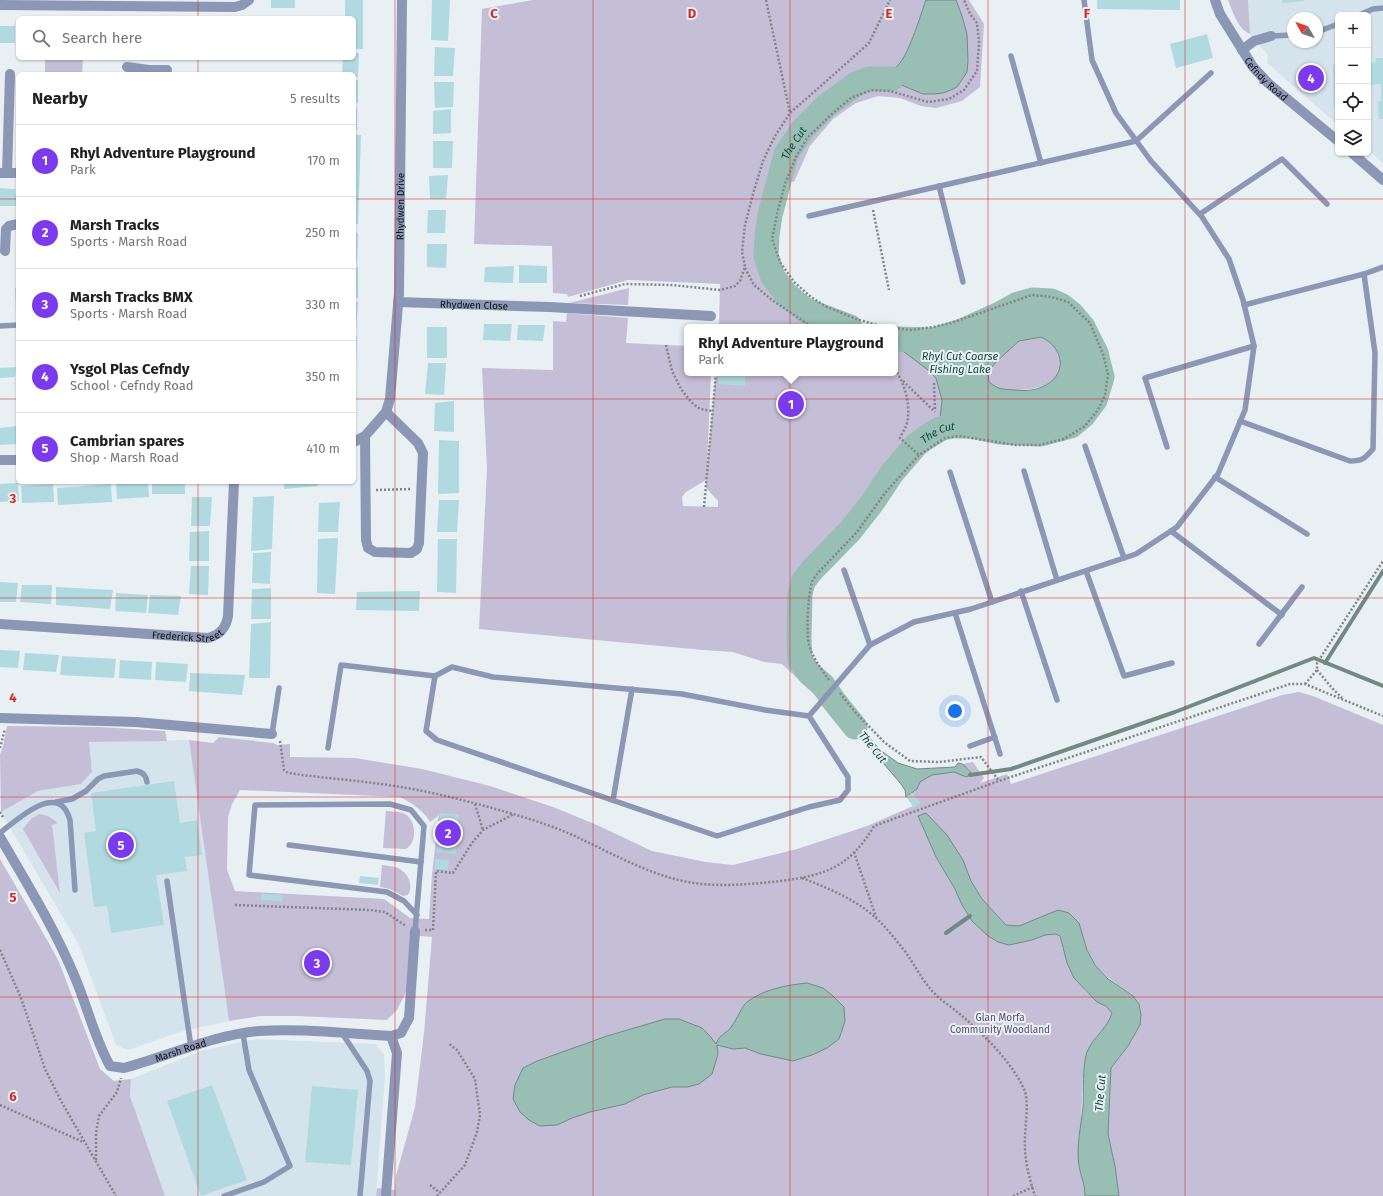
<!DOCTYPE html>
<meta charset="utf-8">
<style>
:root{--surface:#fff;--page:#f2f2f2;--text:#202124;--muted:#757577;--line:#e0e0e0;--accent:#7c3aed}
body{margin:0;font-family:"Fira Sans",sans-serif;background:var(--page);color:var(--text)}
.controls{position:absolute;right:12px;top:12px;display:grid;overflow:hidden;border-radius:6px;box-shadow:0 1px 3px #0004}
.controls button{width:36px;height:36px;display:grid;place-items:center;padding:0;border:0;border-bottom:1px solid var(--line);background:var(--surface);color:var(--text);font:20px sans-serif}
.compass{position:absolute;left:1287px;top:12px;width:36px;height:36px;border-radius:50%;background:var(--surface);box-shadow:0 1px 3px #0004;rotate:310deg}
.you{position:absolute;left:955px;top:711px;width:14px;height:14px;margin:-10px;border:3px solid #fff;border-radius:50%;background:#1a73e8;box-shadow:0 0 0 6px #1a73e833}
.badge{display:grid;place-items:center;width:26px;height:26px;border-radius:50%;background:var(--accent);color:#fff;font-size:13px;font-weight:700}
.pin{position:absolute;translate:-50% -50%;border:2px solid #fff;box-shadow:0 1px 4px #0006}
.popup{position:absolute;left:684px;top:324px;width:214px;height:52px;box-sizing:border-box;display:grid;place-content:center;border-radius:6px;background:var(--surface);filter:drop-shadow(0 1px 3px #0005);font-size:13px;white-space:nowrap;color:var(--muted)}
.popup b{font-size:15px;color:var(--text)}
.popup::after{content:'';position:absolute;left:50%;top:100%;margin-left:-8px;border:8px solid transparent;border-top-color:var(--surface)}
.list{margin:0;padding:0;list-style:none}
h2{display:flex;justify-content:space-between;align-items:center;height:52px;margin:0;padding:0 16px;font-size:17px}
h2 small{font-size:13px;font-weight:400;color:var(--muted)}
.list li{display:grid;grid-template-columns:26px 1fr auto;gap:12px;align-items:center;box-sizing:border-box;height:72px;padding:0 16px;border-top:1px solid var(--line)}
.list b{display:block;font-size:15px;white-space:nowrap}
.list p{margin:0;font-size:13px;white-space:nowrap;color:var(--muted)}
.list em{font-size:13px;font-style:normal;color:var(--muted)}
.icon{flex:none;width:22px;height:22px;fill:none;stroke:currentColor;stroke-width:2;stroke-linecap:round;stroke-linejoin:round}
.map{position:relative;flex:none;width:1383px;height:1196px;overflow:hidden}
.search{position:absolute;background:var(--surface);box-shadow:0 1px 3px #0004;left:16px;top:16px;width:340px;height:44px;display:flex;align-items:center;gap:10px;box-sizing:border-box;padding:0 14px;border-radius:6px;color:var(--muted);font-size:15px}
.panel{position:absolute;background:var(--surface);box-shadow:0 1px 3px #0004;left:16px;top:72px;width:340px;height:412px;border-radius:6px}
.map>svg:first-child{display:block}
</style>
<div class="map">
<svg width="1383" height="1196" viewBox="0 0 1383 1196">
<rect width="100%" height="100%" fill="#e9f0f4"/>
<g fill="#d5e3ec" fill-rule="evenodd">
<path d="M1248,0H1383V163L1368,150V15H1338V125L1267,63L1268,55L1250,34ZM1293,18H1317V42H1293Z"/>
<polygon points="189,740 229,1021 183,1031 128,1050 116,1045 79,945 1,812 38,791 81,784 92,772 89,742"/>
<polygon points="256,1039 376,1044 384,1055 385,1076 376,1196 165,1196 130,1096 131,1079 201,1051"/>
</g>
<g fill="#c5bed7" fill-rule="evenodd">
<path d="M533,0H969L984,24L980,87L962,101L936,108L921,106L900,98L878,96L856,103L833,119L810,146L794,182L774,179C769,197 761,216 760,235C759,245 761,256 764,265C776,302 804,315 838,327H719L720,284L628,280L568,297L567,294L553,293L552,246L474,244L482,9Z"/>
<path d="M1228,0H1248L1250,34C1237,28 1233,12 1228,0Z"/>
<polygon points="45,59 83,59 82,74 45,74"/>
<polygon points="629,288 628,305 569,303"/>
<path d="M567,313L628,318L626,343L687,346V373L711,374L707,466L716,373H895V345L928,370L936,378L942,400L940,419L934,428L921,436L896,460L847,525L805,570L797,586L794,654L802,672L822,691L816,696L782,664L764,662L733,652L703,650L479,629L487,469L482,368L553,370V321L566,322ZM706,480V488L718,501V507L683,506L682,497L686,492Z"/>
<path d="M1041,337C1051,341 1058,347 1060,359C1065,387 1031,391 1011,390C1003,389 993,389 989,381C988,379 988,375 988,372L995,363L1019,341Z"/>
<path d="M1299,692L1313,696L1383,725V1196H1119L1115,1166L1108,1134L1111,1068L1128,1046L1140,1025L1132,994C1114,983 1096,971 1087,951C1083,942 1082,932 1079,923L1034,921L1018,926L1006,925L982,899L931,819L926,813L918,817L936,857L955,889L962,905L972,921L988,936L1032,940L1045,934H1055L1060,937L1063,950L1085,990L1097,1002L1106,1006L1112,1013L1110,1021L1096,1037L1087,1052L1083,1077L1079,1166L1085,1188V1196H376L377,1188L395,1190L396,1176L415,1107L424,1033L432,937L410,935L406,992L397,1010L387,1020L297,1016H260L229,1021L189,740L213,743L219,737L273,743L277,745L290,744V757L355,758L422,769L490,786L553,807L597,825L652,851L706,862L733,865L797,849L840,835L867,826L920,803L912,793L917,789L920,782L932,775L954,772L966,777L972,774C969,771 967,766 962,764L973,762L984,778L980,783L1007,774L1011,784L1282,695ZM240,790L400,797C413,804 423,810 430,822L438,816L439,813L432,874L429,919L410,918L384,899L235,891L227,870L228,817L232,804Z"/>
<polygon points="7,726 100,727 165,731 167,741 89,742 92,772 81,784 38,791 1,812 0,755 3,746"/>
<path d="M386,811C393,812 400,811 405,814C417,821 417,843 406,849L383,848Z"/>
<polygon points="40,814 48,816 58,823 52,825 60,893 23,829 32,818"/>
<polygon points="0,859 50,945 59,962 100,1069 114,1081 131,1079 130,1096 165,1196 0,1196"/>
<path d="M382,865C387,866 393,866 398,868C408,873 414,885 408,895L403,896L390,889L380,887Z"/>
</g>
<g fill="#99bfb4" stroke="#708b83" fill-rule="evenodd">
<path d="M926,0H956L962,16L967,34L968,61L967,72L957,87L951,90L943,93L934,94H923L899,84H874L861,87L835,99C844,93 860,80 869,76C878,73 887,74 895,68C908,59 920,16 926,0Z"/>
<path d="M1033,300L1051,301L1062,306L1072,314L1083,327L1096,353L1102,377L1095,400L1083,416L1071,426L1041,434L1000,432L971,426H951L940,429L927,437L940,419L942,400L936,378L928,370L895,345V339L933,340L962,331L1000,314L1018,304ZM1041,337C1065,348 1068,376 1042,387C1033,391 1024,391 1015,390C1002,389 999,390 989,382L988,372L995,363L1019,341Z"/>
<path d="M837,699L880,750L898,763L917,769L955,767L958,763C967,764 966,770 973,774L966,777L954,772L932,775L920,782L917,789L906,797L905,790L901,784L832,703Z"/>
<path d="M926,813L947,835L963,860L971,881L982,899L1006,925L1019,926L1058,910L1069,913L1079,923L1087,950L1095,965L1108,979L1132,995L1139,1004L1141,1015L1140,1025L1128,1046L1111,1068L1108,1134L1115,1166L1119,1196H1085C1085,1185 1081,1176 1079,1166C1076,1146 1081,1127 1083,1107C1084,1092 1082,1067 1087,1052C1093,1037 1108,1028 1112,1013L1106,1006L1097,1002L1074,978L1067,963L1060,936L1055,934L1045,935L1032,940L1009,945L998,942L988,936L972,921L962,905L955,889L936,857L918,816Z"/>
<path d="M807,983L823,988L833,996L844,1007L845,1021L839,1039L827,1048L812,1055L793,1061L761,1054L745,1048L733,1049L717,1045L718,1054L712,1074L699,1084L687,1087H672L657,1091L643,1095L625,1104L590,1112L572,1118L557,1125L540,1126L529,1120L520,1112L513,1099L515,1085L523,1068L537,1061L607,1036L665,1019H679L702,1028L710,1036L716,1044C720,1033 727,1034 732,1026C737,1019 742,1006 747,1002C764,989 787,985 807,983Z"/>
</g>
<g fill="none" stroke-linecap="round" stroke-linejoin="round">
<g stroke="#708b83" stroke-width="4">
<polyline points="1325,663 1383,571"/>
<polyline points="970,775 1011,769 1175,712 1314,658 1383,686"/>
<polyline points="946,933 970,916"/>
</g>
<g stroke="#99bfb4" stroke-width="25">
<path id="s1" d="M850,327L805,310L786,294L773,277L766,256L767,236L770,215L786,154L803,129L826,106L856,84L869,79H891"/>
<path id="s2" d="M855,727L834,701L823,685L809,673L800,660L799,638L800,594L803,582L811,571L850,531L872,503L892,473L916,445L927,437L940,429L951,426H971L1000,432L1041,434L1071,426L1083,416L1095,400L1102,377L1096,353L1083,327L1072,314L1062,306L1051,301L1033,300L1018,304L1000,314L962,331L933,340L895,339"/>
</g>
</g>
<g fill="#b0dadf">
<rect x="271" y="0" width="24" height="8"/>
<polygon points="345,0 363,0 363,49 354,49 354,18 345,18"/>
<polygon points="432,0 450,0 448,41 431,40"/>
<polygon points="1097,0 1180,0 1180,10 1097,9"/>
<polygon points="1282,0 1304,0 1304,1 1282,3"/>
<rect x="0" y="26" width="15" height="17"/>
<polygon points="1207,34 1213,58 1176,68 1170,44"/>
<polygon points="435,47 455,48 453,76 434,76"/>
<polygon points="354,53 359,53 358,77 354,77 354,74 342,74 343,58 354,58"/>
<polygon points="1376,58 1383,58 1383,119 1379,119 1378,101 1381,101 1381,84 1368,85 1368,63 1375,63"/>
<polygon points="1333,65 1338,65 1338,108 1334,108"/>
<rect x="354" y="80" width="4" height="23"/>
<polygon points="434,82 454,82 453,107 435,108"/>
<rect x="354" y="108" width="3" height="22"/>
<polygon points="451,109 451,133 433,134 433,111"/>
<polygon points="354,135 361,135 358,224 354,224"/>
<polygon points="433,141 453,141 452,168 433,168"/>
<polygon points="448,175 446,199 430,199 429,176"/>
<polygon points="0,188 15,189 17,206 0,206"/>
<polygon points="428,210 446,210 445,233 427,233"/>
<polygon points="354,233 358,233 357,262 354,262"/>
<polygon points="427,244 447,244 446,268 427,267"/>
<polygon points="519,265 547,266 547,283 519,283"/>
<polygon points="514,266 513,283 484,282 485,267"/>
<rect x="354" y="267" width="4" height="31"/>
<polygon points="15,288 18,288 18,314 16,314"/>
<polygon points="354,302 358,302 356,330 354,330"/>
<polygon points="484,324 512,324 510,341 483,340"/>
<polygon points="518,325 545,325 543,341 517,340"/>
<rect x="427" y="327" width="20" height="31"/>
<polygon points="354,336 357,336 356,365 354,365"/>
<polygon points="428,363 446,363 444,395 425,394"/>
<polygon points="16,367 15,377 0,378 0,368"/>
<polygon points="719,373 746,373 745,386 718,384"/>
<polygon points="454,401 454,432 434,431 435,403"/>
<polygon points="17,426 17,444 0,445 0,428"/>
<polygon points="439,440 459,441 459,493 438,494"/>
<polygon points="116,482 148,482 149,497 117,499"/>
<rect x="152" y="482" width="33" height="12"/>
<polygon points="284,482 317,482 318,486 284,489"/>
<polygon points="18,483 19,501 0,502 0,484"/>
<polygon points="53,484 54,502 22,503 21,486"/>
<polygon points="111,484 112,502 58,505 57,488"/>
<polygon points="274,496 272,549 251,551 253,497"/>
<polygon points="192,497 212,497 210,526 191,526"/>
<polygon points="439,500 459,500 457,532 437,532"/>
<polygon points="340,502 338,532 318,532 319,503"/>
<polygon points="209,531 209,561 189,561 190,532"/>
<polygon points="338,538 335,594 317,593 318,539"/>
<polygon points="438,539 457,539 456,593 437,592"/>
<polygon points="271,552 270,584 252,583 253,553"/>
<polygon points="191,566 209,566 208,595 189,594"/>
<polygon points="0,582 18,583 16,602 0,602"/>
<polygon points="22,585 52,585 51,604 20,602"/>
<polygon points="56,587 113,590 110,609 56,605"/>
<polygon points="271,588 271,619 251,619 252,589"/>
<polygon points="420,591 419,611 356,610 357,592"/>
<polygon points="116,593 148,595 146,613 115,611"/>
<polygon points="150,595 181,596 178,615 148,613"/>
<polygon points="271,622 270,678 249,678 251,624"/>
<polygon points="0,650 20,651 18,668 0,667"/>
<polygon points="25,653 59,655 56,672 23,670"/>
<polygon points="62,656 116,659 114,678 60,675"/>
<polygon points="120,660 152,662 151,680 119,678"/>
<polygon points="156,662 188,664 186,682 155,680"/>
<polygon points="190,673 245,675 242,695 189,691"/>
<polygon points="174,781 180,823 197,820 202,855 185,857 187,871 156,875 164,925 111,933 107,906 94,907 84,833 96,831 91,793"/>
<polygon points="912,793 920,803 914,808 906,797"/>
<polygon points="440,813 459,814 456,854 437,852"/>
<polygon points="435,859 449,860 448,870 435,869"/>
<polygon points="360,876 379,878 378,885 359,883"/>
<polygon points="261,894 283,895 282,901 261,900"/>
<polygon points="212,1085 247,1180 201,1196 167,1101"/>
<polygon points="312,1086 358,1090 351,1165 305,1162"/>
</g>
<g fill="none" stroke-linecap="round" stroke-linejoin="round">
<g stroke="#808587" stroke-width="2.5" stroke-dasharray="2 2" stroke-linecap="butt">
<polyline points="766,0 790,113"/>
<polyline points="873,210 889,290"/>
<polyline points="745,268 754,285 772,300 812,327"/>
<polyline points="580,296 625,284 672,285 720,290 735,286 740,281 745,267 742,252 745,225 753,194 763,161 775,136 790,113 831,77 869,43 890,0"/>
<polyline points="884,327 856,319 825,306 811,297 794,282 780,262 772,239 778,210 785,184 796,157 807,138 834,112 851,98 871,90 890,91 928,102 949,99 964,90 977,71 979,42 977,23 970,14 964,0"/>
<polyline points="666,345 672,371 681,389 691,402 700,409 712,411"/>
<path d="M895,369C905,385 911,404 907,423C906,428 902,433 900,438L919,455"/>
<polyline points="903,381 935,412"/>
<polyline points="934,383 935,411"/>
<polyline points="376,490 411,489"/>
<polyline points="704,507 716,373"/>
<polyline points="1317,670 1332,688 1342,698"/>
<path d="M829,680C821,669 813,658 809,645C806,631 808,595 812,582C813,579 816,576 817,574L857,532L885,493L919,455L945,438L959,436L1016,445H1039L1064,439L1085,426L1098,410L1105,395L1108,374L1103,354L1090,323L1068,302L1052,297L1032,295L951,323L933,327L909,330L895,328"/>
<polyline points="1305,684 1317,670 1317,663 1383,561"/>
<polyline points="840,693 855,712 884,742 910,761 939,762 981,757 999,781"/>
<path d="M280,741L284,770L288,773C321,778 355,780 388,785C430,791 472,802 513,814C537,821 561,829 583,840C617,856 657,878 694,883C723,887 752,884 781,881C826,875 850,867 874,826L999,781L1290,684H1305L1383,716"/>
<polyline points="0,748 5,729"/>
<polyline points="475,804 483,830"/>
<polyline points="0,812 4,819"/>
<polyline points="854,852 876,917"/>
<path d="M802,878C828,888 855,899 876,918C886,927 895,939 904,950C915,965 922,981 935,994C943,1002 953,1008 961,1015C984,1035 1011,1061 1024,1089C1030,1102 1024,1130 1025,1146C1025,1163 1030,1180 1035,1196"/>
<polyline points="235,905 370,910 385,912 406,926"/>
<polyline points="425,930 433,930 436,871 453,873 472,843 483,830 514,814"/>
<polyline points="0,950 21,998 45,1069 61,1101 116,1196"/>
<polyline points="0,1105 83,1142"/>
<polyline points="96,1160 96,1133 99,1116 117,1092 121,1078"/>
<polyline points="430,1185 440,1193"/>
<polyline points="437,1196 465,1165 477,1132 480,1115 475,1079 457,1050 448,1043"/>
<polyline points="1013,1196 1033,1187"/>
</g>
<g stroke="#8b97b5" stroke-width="5.5">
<polyline points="1359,15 1373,9 1383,8"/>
<polyline points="1317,32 1338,24"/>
<polyline points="1271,36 1293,35"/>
<polyline points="1011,56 1041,163"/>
<polyline points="939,186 963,282"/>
<polyline points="1200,214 1282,159 1327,204"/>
<polyline points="809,216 1136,141 1211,73"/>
<polyline points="1244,305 1364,274 1383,267"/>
<polyline points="0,326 18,325"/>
<path d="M1240,421L1350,461C1363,461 1365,458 1373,449L1375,353L1364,274"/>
<polyline points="1085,446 1124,558"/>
<polyline points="1167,447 1145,378 1254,346"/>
<polyline points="1024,471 1057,580"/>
<polyline points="950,472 992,602"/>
<polyline points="1215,477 1307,534"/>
<polyline points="1171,531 1282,615"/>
<polyline points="844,570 870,645"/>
<polyline points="1086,571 1124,676 1172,663"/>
<polyline points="1021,591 1057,700"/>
<polyline points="955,613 1000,754"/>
<polyline points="1259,644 1302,587"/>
<polyline points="809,716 848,777 848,790 840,800 809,807 717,836 437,740 426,731 435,676 452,667 493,677 682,694 765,710 809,716 870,645 914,622 971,609 1136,554 1177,527 1218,474 1245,410 1254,346 1243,300 1229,259 1202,217 1151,161 1116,113 1092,60 1084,0"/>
<polyline points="272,734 279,688"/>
<polyline points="970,746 995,737"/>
<polyline points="328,748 341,665 435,676"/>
<polyline points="613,800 632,689"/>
<path d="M56,802L72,799L86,791L98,779L104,776L137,771C144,773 146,776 147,782"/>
<path d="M0,833C18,819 59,780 70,820L75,890"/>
<polyline points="289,845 421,862"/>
<polyline points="167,881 191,1047"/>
<polyline points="415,931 424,826 411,810 390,804 255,805 249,875 387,892 404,901 417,915"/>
<polyline points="342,1033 367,1071 370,1081 360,1196"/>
<polyline points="224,1196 264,1182 290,1166 249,1070 243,1034"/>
</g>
<g stroke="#8b97b5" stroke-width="10">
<path id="s3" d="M1215,0L1220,14L1253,67L1268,83L1338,141"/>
<polyline points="0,5 235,7 242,5 249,0"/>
<polyline points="1242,50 1254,41 1271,36"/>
<polyline points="127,67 149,70"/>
<polyline points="148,74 149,70 167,70"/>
<polyline points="1352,153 1383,180"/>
<polyline points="0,173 18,173"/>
<polyline points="7,173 10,74"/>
<polyline points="5,251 6,229 9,226 18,224"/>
<path id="s4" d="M398,302L549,307L711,316"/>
<polyline points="365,436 366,540 368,548 375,552 411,553 417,549 419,543 423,453 418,443 386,412"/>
<path id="s5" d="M354,442L365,436L386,412L390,399L399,293L402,0"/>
<polyline points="0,460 18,460"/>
<path id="s6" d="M0,624L208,638C220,635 226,628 228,616L234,482"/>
<polyline points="0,718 136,722 272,734"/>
<polyline points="386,1194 397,1053 391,1036"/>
</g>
<path stroke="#8b97b5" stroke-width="10" id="s7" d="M0,837C26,882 54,927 74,975C87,1005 94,1037 110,1066L124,1068C168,1056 213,1035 259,1031C301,1028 349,1034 391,1036L401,1033L409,1018L415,931"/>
</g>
<path fill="none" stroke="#d62828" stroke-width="1" stroke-opacity="0.55" d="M198,0V18M395,0V1196M593,0V1196M790,0V1196M988,0V1196M1185,0V1196M198,58V74M0,199H18M354,199H1383M0,399H18M354,399H1383M198,482V1196M0,598H1383M0,797H1383M0,997H1383"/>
<g text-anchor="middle" stroke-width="4" stroke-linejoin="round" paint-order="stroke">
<g font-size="10" fill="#0f1112" stroke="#e9f0f4">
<text dy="4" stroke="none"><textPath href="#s3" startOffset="95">Cefndy Road</textPath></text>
<text dy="4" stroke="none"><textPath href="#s5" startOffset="251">Rhydwen Drive</textPath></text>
<text dy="4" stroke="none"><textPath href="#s4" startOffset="76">Rhydwen Close</textPath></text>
<text dy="4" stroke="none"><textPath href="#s6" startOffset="188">Frederick Street</textPath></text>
<text dy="4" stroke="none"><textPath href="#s7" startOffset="328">Marsh Road</textPath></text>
</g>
<g font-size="10" fill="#5a4a77" stroke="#e9f0f4">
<text x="1000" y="1021">Glan Morfa<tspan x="1000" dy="12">Community Woodland</tspan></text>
</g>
<g font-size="11" font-style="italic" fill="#11473c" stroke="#e9f0f4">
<text dy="4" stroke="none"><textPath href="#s1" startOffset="234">The Cut</textPath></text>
<text x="960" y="360">Rhyl Cut Coarse<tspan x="960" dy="13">Fishing Lake</tspan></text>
<text dy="4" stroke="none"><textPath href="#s2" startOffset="369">The Cut</textPath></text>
<text transform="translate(873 747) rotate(51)" y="4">The Cut</text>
<text transform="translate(1100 1093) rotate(-85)" y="4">The Cut</text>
</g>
</g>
<g font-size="13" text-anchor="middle" font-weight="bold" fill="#d62828" stroke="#e9f0f4" stroke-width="4" stroke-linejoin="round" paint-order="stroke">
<text x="494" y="18">C</text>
<text x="692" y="18">D</text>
<text x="889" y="18">E</text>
<text x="1087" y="18">F</text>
<text x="13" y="503">3</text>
<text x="13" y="702">4</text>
<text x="13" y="902">5</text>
<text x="13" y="1101">6</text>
</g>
</svg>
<div class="controls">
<button>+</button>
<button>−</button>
<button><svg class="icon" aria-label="locate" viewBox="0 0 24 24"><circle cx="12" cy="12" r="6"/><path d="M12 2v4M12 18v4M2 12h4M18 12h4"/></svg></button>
<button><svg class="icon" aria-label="layers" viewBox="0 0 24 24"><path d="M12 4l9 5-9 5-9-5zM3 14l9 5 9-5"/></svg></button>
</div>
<svg class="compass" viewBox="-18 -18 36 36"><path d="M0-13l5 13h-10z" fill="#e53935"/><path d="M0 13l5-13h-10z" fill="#757577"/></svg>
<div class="you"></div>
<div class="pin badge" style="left:791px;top:404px">1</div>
<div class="popup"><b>Rhyl Adventure Playground</b>Park</div>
<div class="pin badge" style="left:448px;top:833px">2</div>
<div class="pin badge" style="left:317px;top:963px">3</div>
<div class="pin badge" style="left:1311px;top:78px">4</div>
<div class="pin badge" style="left:121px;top:845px">5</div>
<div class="search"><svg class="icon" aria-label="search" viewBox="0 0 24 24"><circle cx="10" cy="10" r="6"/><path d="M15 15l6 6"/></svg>Search here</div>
<section class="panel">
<h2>Nearby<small>5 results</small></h2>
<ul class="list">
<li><span class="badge">1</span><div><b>Rhyl Adventure Playground</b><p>Park</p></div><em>170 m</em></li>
<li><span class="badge">2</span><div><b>Marsh Tracks</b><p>Sports · Marsh Road</p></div><em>250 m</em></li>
<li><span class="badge">3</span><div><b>Marsh Tracks BMX</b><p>Sports · Marsh Road</p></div><em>330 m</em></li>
<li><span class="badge">4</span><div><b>Ysgol Plas Cefndy</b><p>School · Cefndy Road</p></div><em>350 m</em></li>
<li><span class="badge">5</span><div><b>Cambrian spares</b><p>Shop · Marsh Road</p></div><em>410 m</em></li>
</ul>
</section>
</div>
